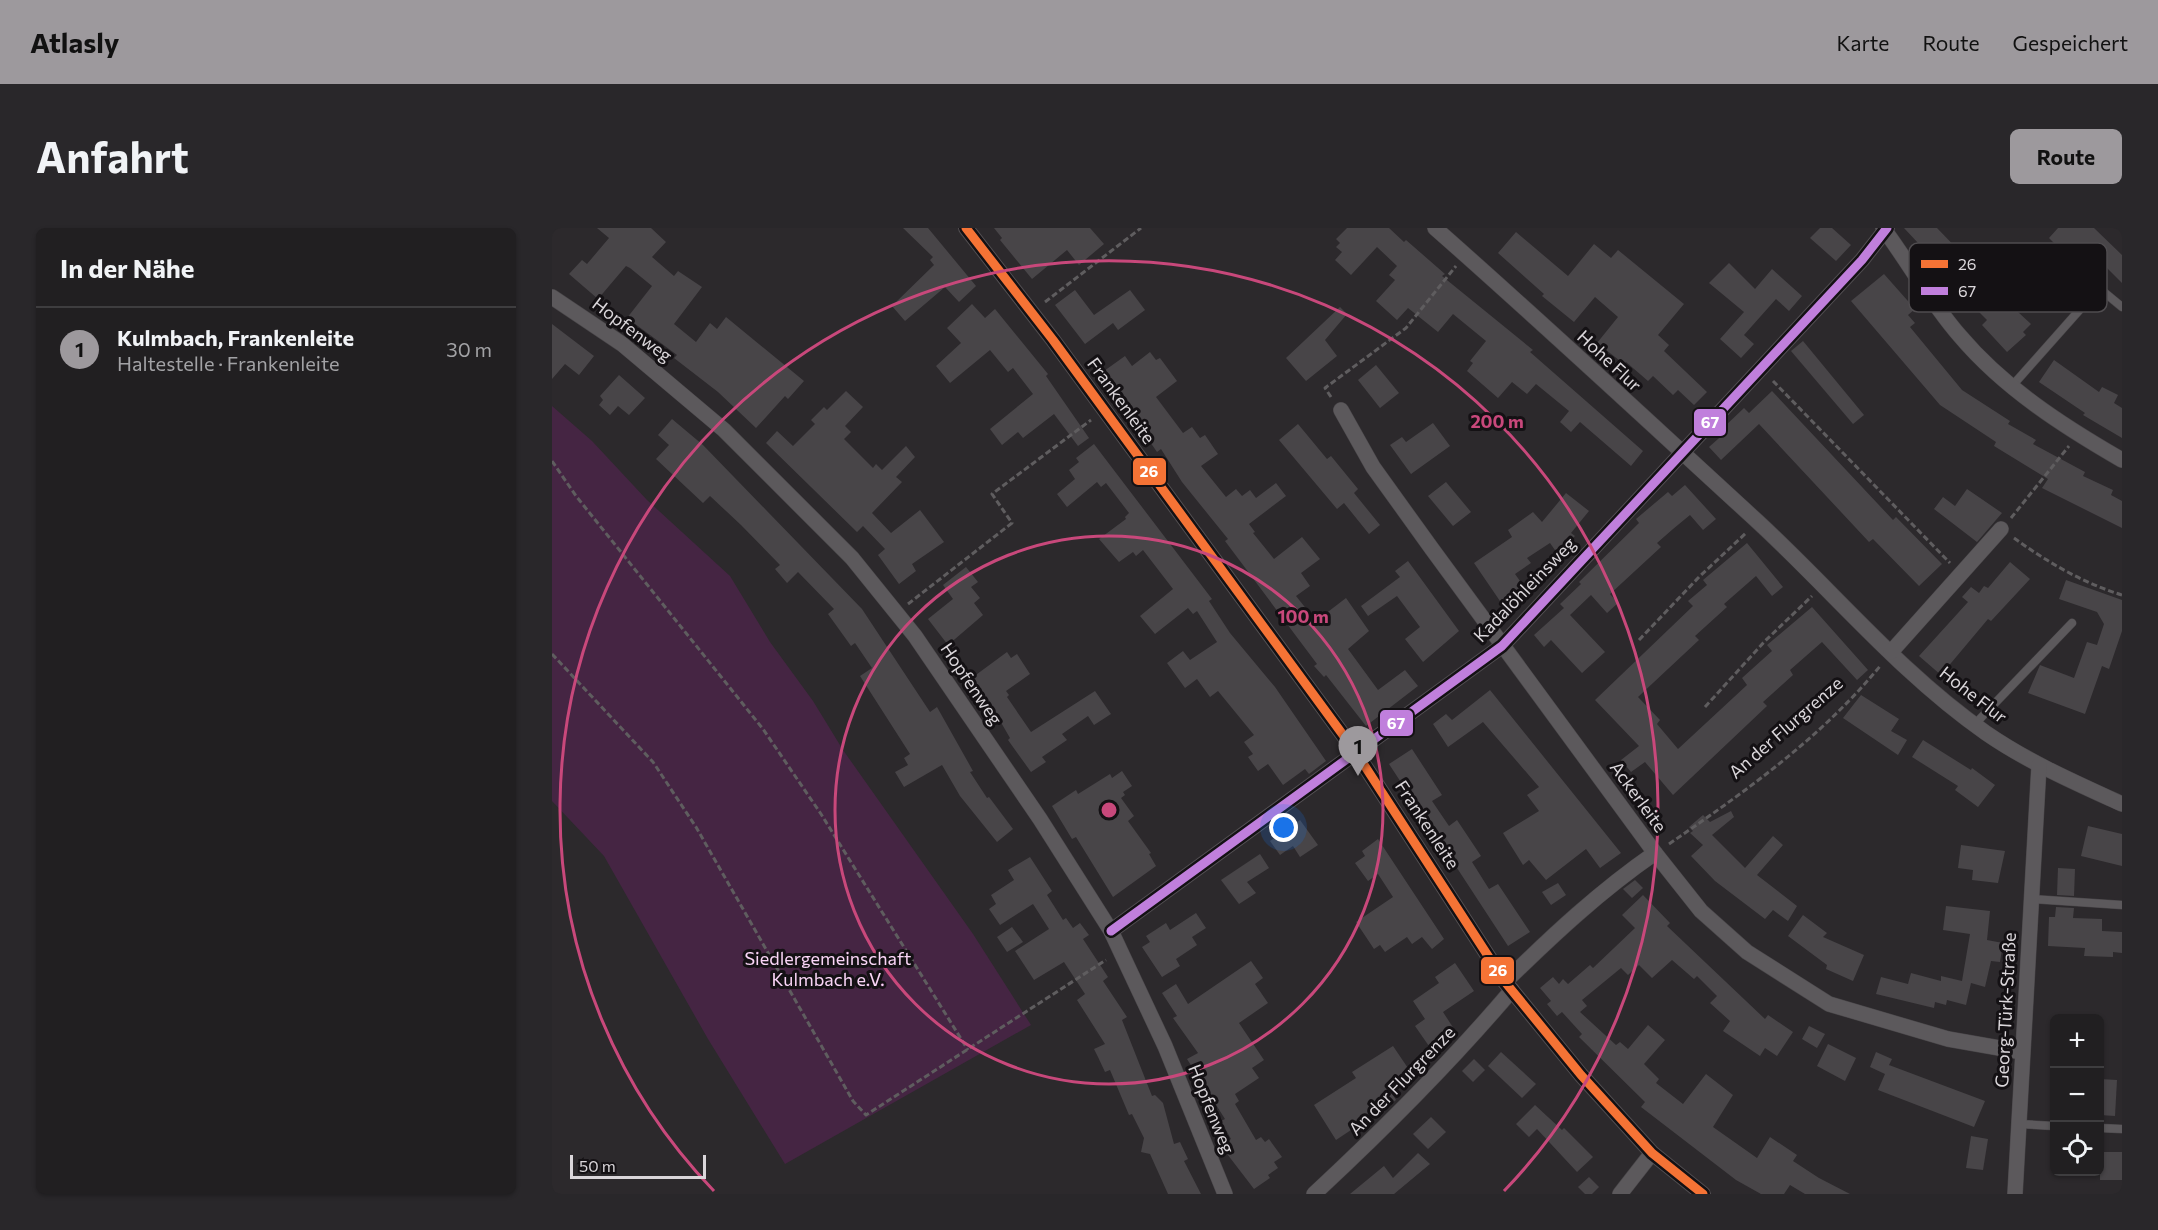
<!DOCTYPE html>
<html lang="de">
<meta charset="utf-8">
<style>
:root{--surface:#211f21;--page:#29272a;--text:#f1f3f6;--muted:#a2a2a5;--line:#3e3d3f;--accent:#9d999d}
body{margin:0;font-family:Commissioner,sans-serif;background:var(--page);color:var(--text)}
.controls{position:absolute;right:18px;bottom:18px;display:grid;overflow:hidden;border-radius:9px;box-shadow:0 2px 4px #0004}
.controls button{width:54px;height:54px;display:grid;place-items:center;padding:0;border:0;border-bottom:2px solid var(--line);background:var(--surface);color:var(--text);font:30px sans-serif}
.scale{position:absolute;left:18px;bottom:15px;width:136px;box-sizing:border-box;padding-left:6px;border:3px solid #dad6da;border-top:0;font-size:16px;line-height:21px;white-space:nowrap;color:#dad6da;-webkit-text-stroke:4px #141114;paint-order:stroke}
.you{position:absolute;left:732px;top:600px;width:21px;height:21px;margin:-15px;border:4px solid #fff;border-radius:50%;background:#1a73e8;box-shadow:0 0 0 9px #1a73e833}
.badge{display:grid;place-items:center;width:39px;height:39px;border-radius:50%;background:var(--accent);color:#111;font-size:20px;font-weight:700}
.pin{position:absolute;translate:-50% -50px;filter:drop-shadow(0 2px 3px #0008)}
.pin::after{content:'';position:absolute;top:32px;width:21px;height:18px;background:inherit;clip-path:polygon(0 0,100% 0,50% 100%)}
.list{margin:0;padding:0;list-style:none}
h2{display:flex;justify-content:space-between;align-items:center;height:78px;margin:0;padding:0 24px;font-size:26px}
h2 small{font-size:20px;font-weight:400;color:var(--muted)}
.list li{display:grid;grid-template-columns:39px 1fr auto;gap:18px;align-items:center;box-sizing:border-box;height:84px;padding:0 24px;border-top:2px solid var(--line)}
.list b{display:block;font-size:22px;white-space:nowrap}
.list p{margin:0;font-size:20px;white-space:nowrap;color:var(--muted)}
.list em{font-size:20px;font-style:normal;color:var(--muted)}
.icon{flex:none;width:33px;height:33px;fill:none;stroke:currentColor;stroke-width:2;stroke-linecap:round;stroke-linejoin:round}
.map{position:relative;flex:none;width:1570px;height:966px;overflow:hidden;border-radius:9px}
header{display:flex;align-items:center;gap:36px;box-sizing:border-box;height:84px;padding:0 30px;background:var(--accent);color:#111}
header strong{font-size:28px}
nav{display:flex;gap:33px;margin-inline-start:auto;font-size:21px}
.intro{display:flex;align-items:center;justify-content:space-between;box-sizing:border-box;height:144px;padding:0 36px}
h1{margin:0;font-size:42px}
.button{padding:15px 27px;border-radius:9px;background:var(--accent);color:#111;font-size:21px;font-weight:700}
main{display:flex;gap:36px;padding:0 36px}
aside{flex:1;background:var(--surface);border-radius:9px;box-shadow:0 2px 4px #0004}
.map>svg:first-child{display:block}
</style>
<header>
<strong>Atlasly</strong>
<nav><a>Karte</a><a>Route</a><a>Gespeichert</a></nav>
</header>
<div class="intro"><h1>Anfahrt</h1><a class="button">Route</a></div>
<main>
<aside>
<h2>In der Nähe<small></small></h2>
<ul class="list">
<li><span class="badge">1</span><div><b>Kulmbach, Frankenleite</b><p>Haltestelle · Frankenleite</p></div><em>30 m</em></li>
</ul>
</aside>
<div class="map">
<svg width="1570" height="966" viewBox="0 0 1570 966">
<rect width="100%" height="100%" fill="#2c292c"/>
<polygon fill="#452543" points="0,178 40,213 95,272 178,348 218,414 261,473 291,522 421,706 479,797 233,936 156,811 52,628 0,573"/>
<g fill="#484548">
<polygon points="45,0 99,0 114,14 100,29 122,48 126,43 150,59 122,96 144,114 158,95 165,101 174,89 252,153 236,171 233,168 204,200 166,164 122,130 125,127 75,90 100,58 78,40 74,38 46,71 17,46 30,32 35,36 57,10"/>
<polygon points="351,0 376,0 424,58 407,74 393,59 353,93 340,78 382,37 378,32 381,29"/>
<polygon points="442,0 538,0 552,16 527,37 515,22 480,51 448,12 450,10"/>
<polygon points="795,0 837,0 852,14 854,12 893,46 890,48 981,122 978,124 1091,223 1079,238 1028,194 1019,204 1008,194 1017,183 984,156 975,166 960,154 946,170 915,143 921,135 918,133 934,113 901,86 886,104 856,80 845,92 824,73 843,52 837,47 845,38 825,19 799,47 783,32 790,24 784,19 788,15 784,11"/>
<polygon points="1268,0 1280,0 1299,17 1284,33 1258,10"/>
<polygon points="1352,0 1385,0 1414,30 1411,33 1438,62 1458,44 1470,58 1454,73 1479,96 1471,104 1474,107 1455,124 1430,97 1435,92 1393,50 1396,47"/>
<polygon points="1506,0 1542,0 1570,27 1570,55 1535,20 1527,28 1517,18 1511,24 1497,10"/>
<polygon points="964,4 1016,48 1042,16 1059,30 1066,22 1132,76 1106,107 1117,117 1112,123 1155,164 1142,177 1126,162 1121,167 1101,148 1096,153 1074,134 1072,136 1045,115 1066,89 1043,69 1022,94 990,68 992,66 946,25"/>
<polygon points="1177,35 1203,61 1220,41 1250,68 1237,83 1224,71 1192,107 1202,116 1189,130 1168,111 1192,84 1157,55"/>
<polygon points="1332,46 1363,81 1356,87 1363,95 1358,99 1410,162 1458,193 1456,196 1484,212 1481,216 1533,244 1531,248 1561,262 1559,267 1570,273 1570,300 1490,260 1496,251 1442,218 1444,214 1388,177 1299,73"/>
<polygon points="523,62 542,87 578,62 593,82 566,102 561,95 533,116 503,77"/>
<polygon points="420,76 433,90 443,81 496,146 494,148 537,210 526,218 502,186 471,210 466,204 450,217 438,201 481,166 461,140 456,144 438,122 398,155 384,138 409,115 395,100"/>
<polygon points="788,79 795,86 773,112 785,128 754,153 734,130"/>
<polygon points="0,96 42,128 27,147 13,136 0,151"/>
<polygon points="1251,113 1312,187 1301,196 1239,123"/>
<polygon points="598,124 604,132 608,130 625,153 604,169 631,205 640,199 648,210 653,207 666,226 649,238 674,269 684,261 690,268 698,262 704,270 724,255 734,268 697,296 703,304 701,305 722,331 750,309 768,331 749,345 758,358 744,368 764,393 794,370 817,403 796,421 826,462 853,442 866,458 814,498 774,447 772,449 762,438 765,436 673,313 676,311 630,254 609,221 605,224 596,211 600,208 552,143 573,128 580,138"/>
<polygon points="1502,132 1547,164 1550,159 1566,167 1562,175 1570,180 1570,210 1531,187 1533,185 1487,154"/>
<polygon points="824,137 847,165 828,180 806,152"/>
<polygon points="67,147 93,170 77,187 66,178 58,187 47,177 51,172 48,168"/>
<polygon points="294,163 311,179 293,198 299,204 292,211 321,240 324,236 330,242 354,218 363,229 344,249 350,254 320,285 339,305 368,282 392,314 360,336 364,343 347,356 326,327 333,321 311,298 305,304 214,215 225,203 241,218 263,196 259,192 272,179 275,182"/>
<polygon points="1220,163 1341,292 1344,289 1390,336 1367,358 1321,311 1317,314 1207,196 1169,232 1157,219 1175,203 1172,199 1192,180 1197,185"/>
<polygon points="120,191 151,217 310,381 378,484 385,479 421,543 418,544 435,570 437,569 461,601 445,614 408,568 390,537 352,559 343,544 356,537 352,530 358,526 308,448 320,440 303,415 299,418 276,386 282,381 246,344 235,355 223,341 228,337 189,297 158,268 151,275 104,231 117,217 106,207"/>
<polygon points="881,195 898,218 859,246 838,217 850,209 854,214"/>
<polygon points="746,196 775,231 779,228 806,261 802,265 828,297 817,306 792,275 785,281 727,212"/>
<polygon points="542,216 660,371 657,373 678,405 723,459 774,533 757,546 753,541 731,557 716,536 706,543 696,529 701,526 692,514 702,507 666,463 658,469 645,451 633,460 615,435 631,423 638,432 665,414 645,383 641,386 636,380 603,406 588,388 621,361 591,322 584,328 581,324 567,334 547,311 574,291 573,289 577,285 554,255 549,259 545,254 515,279 505,266 523,251 517,242 527,234 524,230"/>
<polygon points="894,254 919,284 901,298 876,268"/>
<polygon points="1133,257 1164,291 1151,302 1138,287 1121,301 1105,315 1109,319 1058,366 1066,375 1055,385 1039,367 1018,387 1053,424 1030,445 999,412 992,419 982,407 1012,380 1008,376 1029,356 1027,354 1087,295 1084,291 1116,264 1120,268"/>
<polygon points="1415,261 1450,285 1425,314 1382,281 1391,269 1403,278"/>
<polygon points="1014,265 1037,283 1019,305 1023,308 1005,325 998,315 975,330 979,335 963,346 973,360 950,376 922,335 960,309 956,302 981,284 990,294"/>
<polygon points="1195,315 1231,359 1220,368 1204,348 1172,376 1175,379 1143,408 1147,412 1086,469 1108,492 1105,496 1126,521 1195,457 1190,450 1220,423 1215,417 1260,379 1316,442 1305,452 1270,414 1238,442 1241,447 1211,474 1215,478 1121,567 1093,534 1079,544 1069,532 1087,518 1043,472 1141,378 1136,373 1155,357 1151,352"/>
<polygon points="856,333 907,403 871,434 853,411 868,399 845,368 816,388 809,378 848,349 843,343"/>
<polygon points="1458,334 1478,351 1439,393 1436,391 1389,447 1367,428 1416,374 1410,369 1419,359 1427,365 1432,358 1436,360"/>
<polygon points="414,339 426,354 419,359 428,370 422,375 431,387 396,417 376,391 401,371 391,357"/>
<polygon points="1514,352 1570,372 1570,403 1557,441 1550,438 1533,486 1476,465 1488,437 1522,450 1535,414 1545,417 1552,396 1545,384 1507,371"/>
<polygon points="455,424 459,430 465,426 478,446 454,463 457,467 455,469 479,504 543,463 559,486 542,497 536,488 510,506 515,512 490,529 494,534 479,544 456,512 458,510 440,479 437,481 417,452"/>
<polygon points="938,462 1069,625 1048,640 1034,621 994,652 977,632 971,637 951,605 987,583 975,567 987,559 931,494 896,519 881,496 894,486 900,492"/>
<polygon points="1309,467 1347,491 1339,503 1355,512 1346,527 1291,490"/>
<polygon points="1371,512 1419,542 1420,540 1443,557 1426,579 1403,562 1406,558 1360,529"/>
<polygon points="860,521 890,567 880,573 897,598 905,592 929,628 920,634 937,661 946,656 978,704 956,718 837,536"/>
<polygon points="570,543 580,558 571,564 573,567 569,570 582,588 576,593 599,625 597,626 604,638 561,669 524,609 520,611 500,578 524,562 526,566 558,546 560,550"/>
<polygon points="1179,583 1182,589 1160,607 1193,640 1221,608 1231,617 1205,647 1245,678 1236,693 1221,682 1213,691 1163,653 1139,628 1151,617 1138,605 1141,603 1137,599 1151,587 1158,594"/>
<polygon points="748,592 766,617 748,629 741,618 728,627 718,613"/>
<polygon points="1536,598 1570,606 1570,638 1529,628"/>
<polygon points="826,611 892,711 880,721 870,709 860,716 855,709 833,724 828,717 822,721 804,694 841,669 826,646 816,653 803,635 813,628 810,623"/>
<polygon points="1409,617 1453,623 1446,655 1420,652 1421,642 1406,640"/>
<polygon points="708,626 717,640 695,654 704,665 687,676 669,652"/>
<polygon points="478,629 500,663 495,667 511,692 514,690 521,700 528,695 537,707 531,711 556,749 551,753 575,789 570,792 600,868 603,867 611,875 622,916 628,914 636,931 632,933 649,966 616,966 598,926 589,924 592,910 580,886 577,887 558,842 553,844 546,829 542,821 553,816 525,772 533,766 512,734 482,752 463,723 497,701 481,676 448,697 437,681 444,676 439,667 462,652 456,642"/>
<polygon points="1506,640 1523,641 1522,668 1505,667"/>
<polygon points="1083,652 1091,660 1080,670 1071,661"/>
<polygon points="1006,655 1014,667 999,677 990,664"/>
<polygon points="1091,667 1118,695 1115,698 1213,791 1216,787 1241,804 1225,828 1213,820 1208,828 1171,803 1178,793 1158,775 1165,768 1145,748 1142,751 1120,732 1100,750 1087,737 1076,747 1069,740 1030,772 1035,778 1028,784 1064,817 1068,814 1076,821 1096,797 1113,812 1092,836 1107,851 1104,855 1131,876 1154,846 1181,867 1161,899 1205,930 1218,909 1245,927 1241,933 1267,950 1298,966 1253,966 1238,957 1232,966 1209,966 1184,952 1089,879 1093,874 1027,809 1030,806 1010,784 1005,788 995,776 999,773 988,760 1001,749 1007,756 1011,751 1016,756 1038,737 1041,740 1083,700 1070,687"/>
<polygon points="1394,678 1438,683 1435,712 1451,715 1448,734 1439,733 1433,759 1419,755 1414,777 1395,772 1394,777 1383,774 1382,780 1324,766 1329,749 1356,756 1359,745 1389,753 1389,748 1410,753 1418,706 1391,702"/>
<polygon points="1504,679 1522,680 1521,690 1550,691 1550,703 1570,704 1570,725 1561,724 1561,729 1532,728 1533,720 1496,718 1497,689 1503,689"/>
<polygon points="644,685 654,700 640,709 645,717 624,731 628,738 610,749 590,719 598,714 594,708 614,695 618,702"/>
<polygon points="1251,687 1275,705 1271,709 1312,727 1301,753 1274,741 1275,737 1236,708"/>
<polygon points="460,699 471,714 455,724 445,709"/>
<polygon points="699,733 711,750 703,756 716,775 687,795 712,832 700,840 707,850 683,866 687,873 683,876 704,912 709,909 713,914 717,911 730,929 722,934 726,940 716,947 718,950 702,961 669,918 679,911 669,893 673,891 635,831 646,825 621,790 625,788 610,765 624,756 636,776"/>
<polygon points="903,735 922,763 891,784 904,804 879,821 863,798 873,791 861,773 887,755 883,749"/>
<polygon points="1257,798 1273,806 1265,820 1250,811"/>
<polygon points="1276,816 1304,830 1293,853 1265,838"/>
<polygon points="841,818 860,846 837,861 844,872 784,912 762,877 804,850 800,844"/>
<polygon points="949,824 984,856 970,870 936,838"/>
<polygon points="1324,824 1340,831 1334,843 1337,837 1433,873 1422,899 1326,862 1333,846 1318,839"/>
<polygon points="922,831 933,842 921,854 910,843"/>
<polygon points="1548,851 1565,852 1563,888 1548,887"/>
<polygon points="983,877 1010,902 1012,900 1041,929 1025,944 985,901 977,909 964,896"/>
<polygon points="879,889 894,904 876,921 861,906"/>
<polygon points="1419,908 1436,911 1431,942 1414,940"/>
<rect x="1548" y="924" width="22" height="28"/>
<polygon points="866,925 878,936 842,966 798,966 832,938 841,950"/>
<polygon points="1037,949 1047,959 1040,966 1033,966 1026,959"/>
</g>
<g fill="none" stroke-linecap="round" stroke-linejoin="round">
<defs>
<g id="service">
<polyline points="1460,158 1547,60 1570,79"/>
<polyline points="1423,496 1520,395"/>
<polyline points="1479,671 1570,677"/>
<polyline points="1467,896 1502,898"/>
<polyline points="1548,900 1570,901"/>
</g>
<g id="minor">
<polyline points="414,0 501,112 805,526 953,754 1029,847 1100,925 1151,966"/>
<path d="M883,0C992,96 1098,195 1205,293C1281,363 1348,445 1434,505C1476,534 1524,555 1570,576"/>
<path d="M1331,0C1357,35 1379,75 1408,108C1452,160 1511,198 1570,232"/>
<polyline points="0,69 70,116 172,202 300,330 363,408 488,591 559,703 613,818 673,966"/>
<polyline points="789,182 821,239 880,321 1103,625 1149,683 1195,724 1277,776 1396,811 1470,824"/>
<polyline points="1339,424 1449,301"/>
<polyline points="559,703 950,418 1310,32 1335,0"/>
<path d="M953,754C1001,707 1048,663 1103,625"/>
<path d="M762,966C832,901 898,835 960,762"/>
<polyline points="1068,966 1100,925"/>
<polyline points="1463,966 1487,537"/>
</g>
</defs>
<use href="#service" stroke="#484548" stroke-width="9"/>
<use href="#minor" stroke="#484548" stroke-width="16"/>
<g stroke="#5f5d5f" stroke-width="3" stroke-dasharray="6 3" stroke-linecap="butt">
<polyline points="493,74 589,0"/>
<polyline points="1221,153 1398,335"/>
<polyline points="779,169 773,160 854,100 904,38"/>
<polyline points="0,233 24,268 211,501 269,586 416,822"/>
<polyline points="1459,290 1517,218"/>
<path d="M1462,310C1495,334 1531,355 1570,367"/>
<polyline points="356,376 460,295 440,266 539,192"/>
<polyline points="1087,412 1147,349 1194,305"/>
<polyline points="0,426 101,534 144,599 301,873 314,887 554,732"/>
<polyline points="1153,479 1213,413 1260,368"/>
<path d="M1117,616C1194,563 1269,510 1329,437"/>
</g>
<use href="#service" stroke="#5c595c" stroke-width="8"/>
<use href="#minor" stroke="#5c595c" stroke-width="15"/>
<defs>
<polyline id="bus-1" points="414,0 501,112 805,526 953,754 1029,847 1100,925 1151,966"/>
<polyline id="bus-2" points="559,703 950,418 1310,32 1335,0"/>
</defs>
<use href="#bus-1" stroke="#141114" stroke-width="14"/>
<use href="#bus-2" stroke="#141114" stroke-width="14"/>
<use href="#bus-1" stroke="#f57335" stroke-width="9"/>
<use href="#bus-2" stroke="#c07fdc" stroke-width="9"/>
</g>
<g fill="none" stroke="#c8487b" stroke-width="3">
<circle cx="557" cy="582" r="274"/>
<path d="M162 963A549 549 0 1 1 952 963"/>
</g>
<g text-anchor="middle" stroke-width="6" stroke-linejoin="round" paint-order="stroke">
<g font-size="18" fill="#dad6da" stroke="#141114">
<text transform="translate(80 102) rotate(37)" y="6">Hopfenweg</text>
<text transform="translate(1057 133) rotate(43)" y="6">Hohe Flur</text>
<text transform="translate(569 173) rotate(54)" y="6">Frankenleite</text>
<text transform="translate(973 362) rotate(-46)" y="6">Kadalöhleinsweg</text>
<text transform="translate(419 456) rotate(56)" y="6">Hopfenweg</text>
<text transform="translate(1421 467) rotate(38)" y="6">Hohe Flur</text>
<text transform="translate(1234 500) rotate(-41)" y="6">An der Flurgrenze</text>
<text transform="translate(1086 569) rotate(54)" y="6">Ackerleite</text>
<text transform="translate(875 597) rotate(57)" y="6">Frankenleite</text>
<text transform="translate(1454 782) rotate(-87)" y="6">Georg-Türk-Straße</text>
<text transform="translate(850 853) rotate(-46)" y="6">An der Flurgrenze</text>
<text transform="translate(659 881) rotate(68)" y="6">Hopfenweg</text>
</g>
<g font-size="18" fill="#fad5f7" stroke="#141114">
<text x="276" y="737">Siedlergemeinschaft<tspan x="276" dy="21">Kulmbach e.V.</tspan></text>
</g>
</g>
<rect x="1357" y="15" width="198" height="69" rx="9" fill="#141114" stroke="#4f4c4f" stroke-width="1.5"/>
<rect x="1369" y="32" width="27" height="8" fill="#f57335"/>
<rect x="1369" y="59" width="27" height="8" fill="#c07fdc"/>
<g font-size="16" fill="#dad6da">
<text x="1406" y="42">26</text>
<text x="1406" y="69">67</text>
</g>
<circle cx="557" cy="582" r="9" fill="#c8487b" stroke="#141114" stroke-width="3"/>
<g font-size="18" text-anchor="middle" font-weight="bold" fill="#c8487b" stroke="#141114" stroke-width="6" stroke-linejoin="round" paint-order="stroke">
<text x="945" y="200">200 m</text>
<text x="751" y="395">100 m</text>
</g>
<g stroke="#141114" stroke-width="2">
<rect x="1141" y="180" width="34" height="29" rx="6" fill="#c07fdc"/>
<rect x="580" y="229" width="35" height="29" rx="6" fill="#f57335"/>
<rect x="827" y="481" width="35" height="28" rx="6" fill="#c07fdc"/>
<rect x="928" y="728" width="35" height="29" rx="6" fill="#f57335"/>
</g>
<g font-size="16" text-anchor="middle" font-weight="bold" fill="#fff">
<text x="1158" y="200">67</text>
<text x="597" y="249">26</text>
<text x="844" y="501">67</text>
<text x="946" y="748">26</text>
</g>
</svg>
<div class="controls">
<button>+</button>
<button>−</button>
<button><svg class="icon" aria-label="locate" viewBox="0 0 24 24"><circle cx="12" cy="12" r="6"/><path d="M12 2v4M12 18v4M2 12h4M18 12h4"/></svg></button>
</div>
<div class="scale">50 m</div>
<div class="you"></div>
<div class="pin badge" style="left:806px;top:548px">1</div>
</div>
</main>
